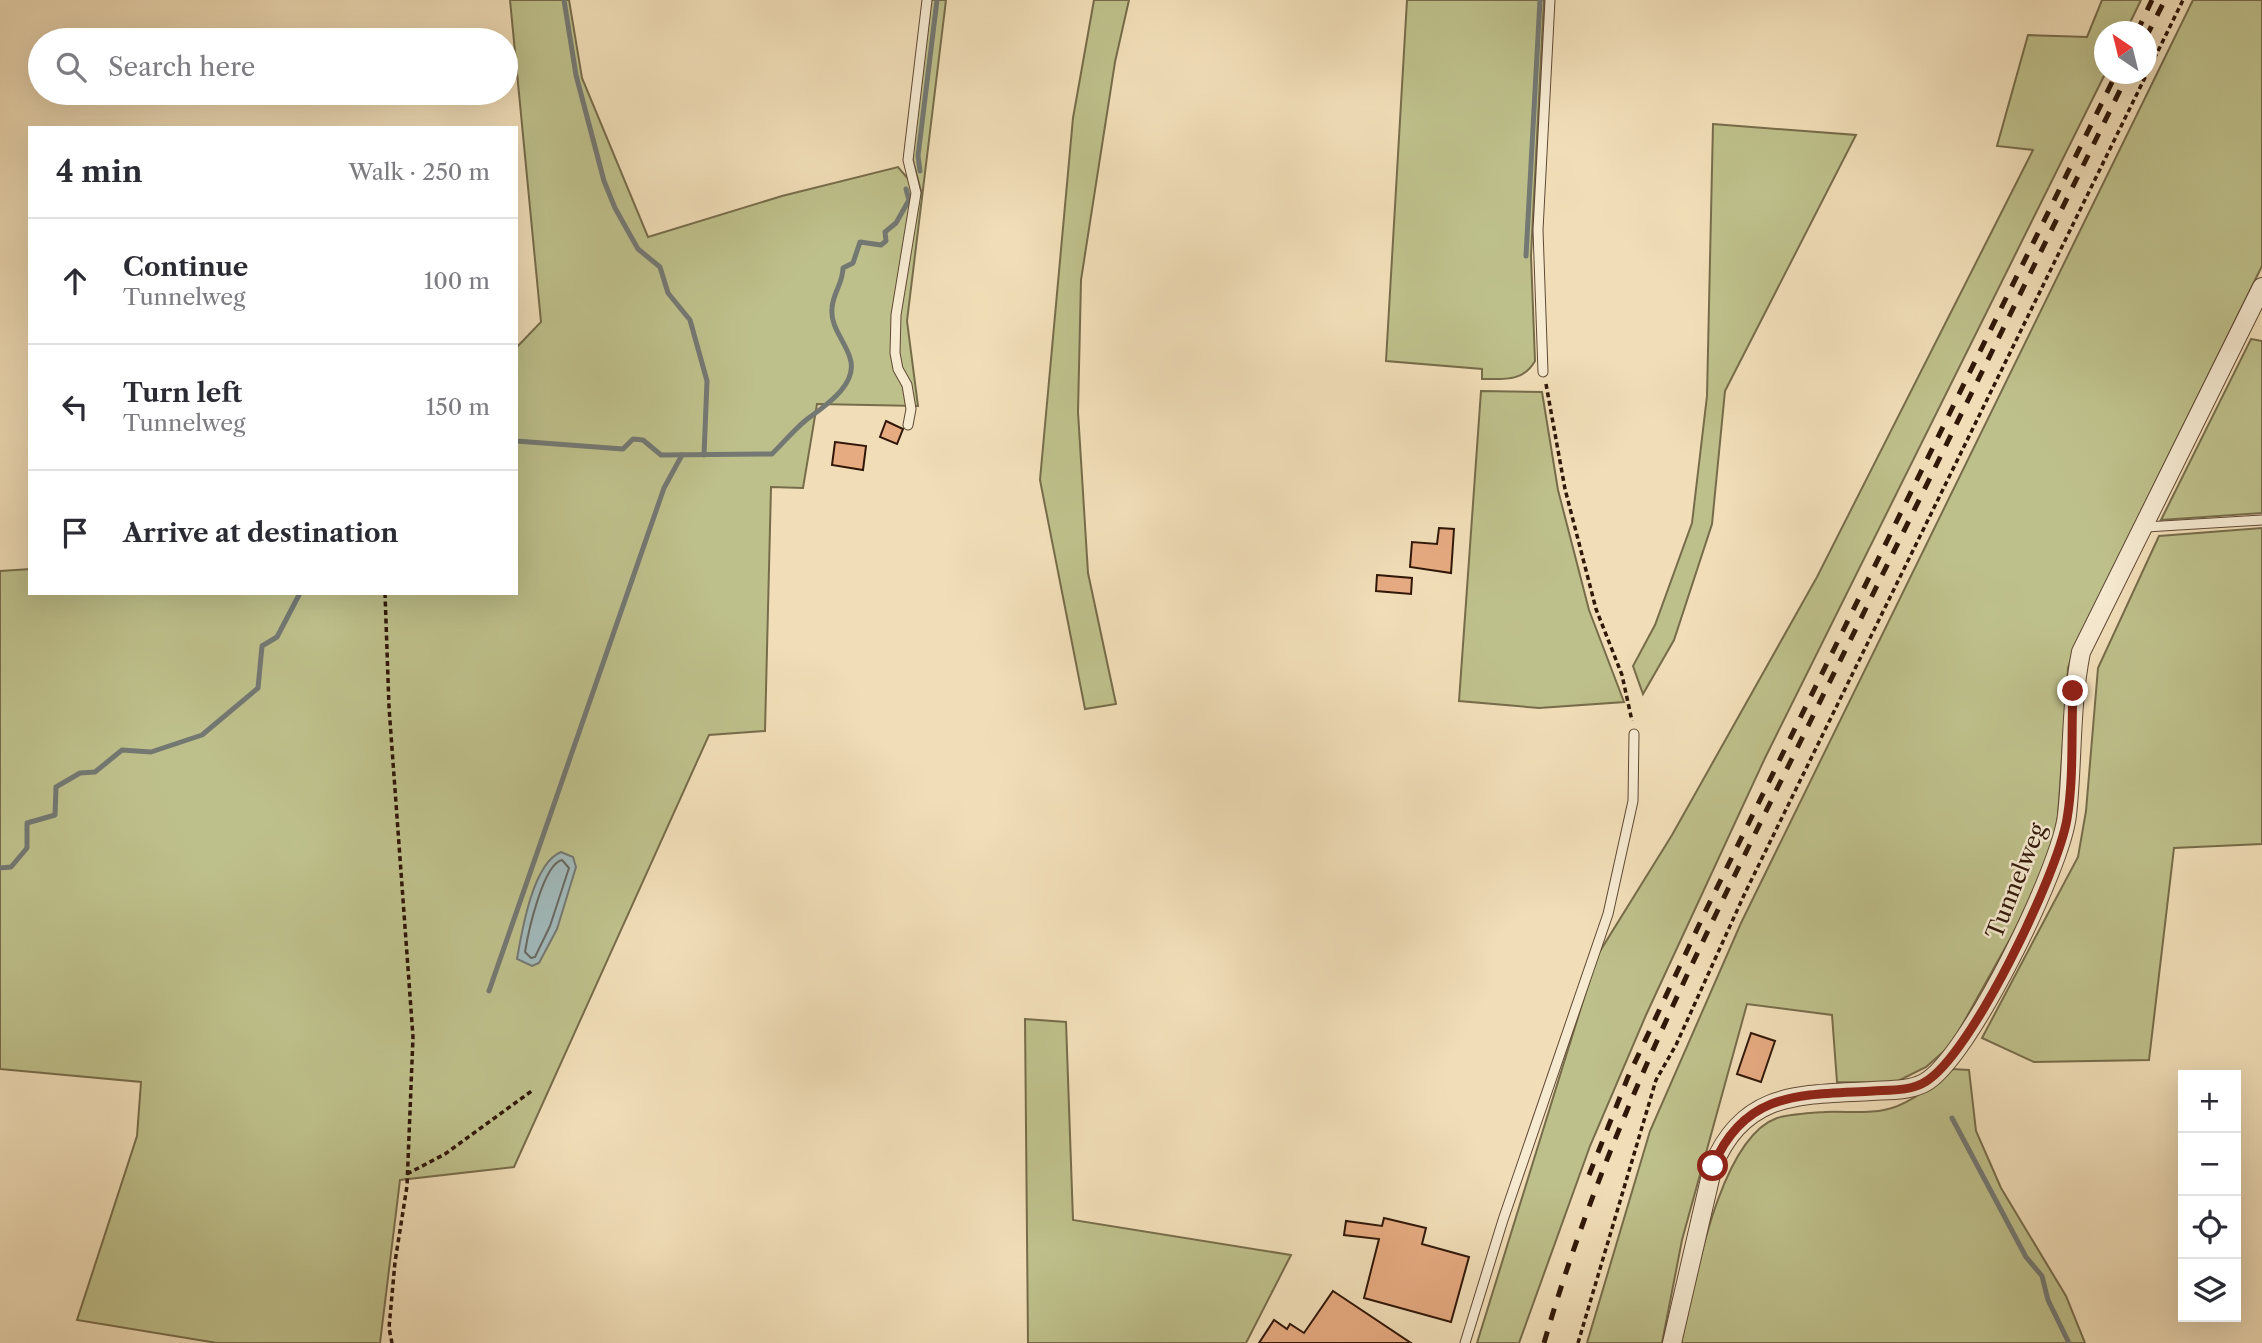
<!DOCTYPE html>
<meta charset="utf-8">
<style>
:root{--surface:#fff;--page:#f7f7f7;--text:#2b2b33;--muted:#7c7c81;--line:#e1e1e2}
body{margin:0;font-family:"Libre Caslon Text",serif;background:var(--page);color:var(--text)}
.controls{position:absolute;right:21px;bottom:21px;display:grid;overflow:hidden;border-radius:0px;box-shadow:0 7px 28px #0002}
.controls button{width:63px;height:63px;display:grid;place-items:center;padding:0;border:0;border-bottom:2px solid var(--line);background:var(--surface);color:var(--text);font:35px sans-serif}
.compass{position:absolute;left:2094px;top:21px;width:63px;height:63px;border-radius:50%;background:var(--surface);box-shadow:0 7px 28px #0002;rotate:325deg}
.stop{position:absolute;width:21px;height:21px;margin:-16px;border:5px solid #8f2418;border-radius:50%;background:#fff}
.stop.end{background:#8f2418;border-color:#fff;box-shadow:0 2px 7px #0008}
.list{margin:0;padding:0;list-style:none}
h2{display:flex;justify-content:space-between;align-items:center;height:91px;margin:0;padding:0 28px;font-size:30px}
h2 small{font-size:23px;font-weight:400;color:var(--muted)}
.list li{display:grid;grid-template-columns:46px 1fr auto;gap:21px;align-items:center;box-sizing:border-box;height:126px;padding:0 28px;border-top:2px solid var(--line)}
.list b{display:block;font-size:26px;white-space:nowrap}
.list p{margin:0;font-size:23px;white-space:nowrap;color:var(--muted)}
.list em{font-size:23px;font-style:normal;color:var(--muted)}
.icon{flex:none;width:38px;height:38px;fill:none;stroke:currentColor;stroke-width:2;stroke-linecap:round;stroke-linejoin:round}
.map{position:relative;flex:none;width:2262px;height:1343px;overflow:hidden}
.search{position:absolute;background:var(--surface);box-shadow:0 7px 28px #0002;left:28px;top:28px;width:490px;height:77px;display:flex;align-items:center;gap:18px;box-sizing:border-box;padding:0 24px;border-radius:38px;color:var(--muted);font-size:26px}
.panel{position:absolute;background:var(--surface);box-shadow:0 7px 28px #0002;left:28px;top:126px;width:490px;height:469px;border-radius:0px}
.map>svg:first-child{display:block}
</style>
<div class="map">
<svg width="2262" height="1343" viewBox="0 0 2262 1343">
<rect width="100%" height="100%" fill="#f1deb8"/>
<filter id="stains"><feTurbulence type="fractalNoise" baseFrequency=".00286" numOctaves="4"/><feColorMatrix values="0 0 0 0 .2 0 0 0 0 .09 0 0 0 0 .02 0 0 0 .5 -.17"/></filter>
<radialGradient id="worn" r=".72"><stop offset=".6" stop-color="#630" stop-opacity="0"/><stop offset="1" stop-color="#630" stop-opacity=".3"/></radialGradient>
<g fill="#bec08b" stroke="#776c4a" stroke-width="2">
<polygon points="510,0 569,0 582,78 648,237 782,196 898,167 922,195 912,157 931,0 946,0 907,321 918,406 817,404 803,488 771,487 765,731 709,735 514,1167 400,1180 380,1343 217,1343 77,1320 137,1136 141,1082 0,1069 0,571 30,569 30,593 516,593 516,348 541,322"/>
<polygon points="1094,0 1129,0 1115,62 1081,280 1078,412 1088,573 1116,704 1085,709 1040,480 1073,118"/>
<path d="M1407,0H1544L1531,256L1535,361C1523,382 1504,379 1482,379V369L1386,361Z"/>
<polygon points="2102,0 2141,0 2126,31 2104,32 2105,74 1765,758 1646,1015 1590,1146 1519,1343 1477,1343 1597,956 1672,835 1817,577 2033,150 1997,146 2028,35 2087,37"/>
<polygon points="2193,0 2262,0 2262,266 2077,641 2068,668 2058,816 2053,843 2043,872 2014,932 1951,1045 1926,1067 1894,1083 1837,1082 1832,1015 1747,1004 1682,1240 1662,1343 1587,1343 1650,1131 1741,923"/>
<polygon points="1713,124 1856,135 1725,391 1712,524 1674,640 1643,694 1633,666 1655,625 1692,523 1707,396"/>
<polygon points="2251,339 2262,341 2262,513 2161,520"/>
<polygon points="1481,391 1542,392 1558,490 1589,610 1624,702 1539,708 1459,701"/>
<polygon points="2262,528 2262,844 2174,848 2149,1060 2034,1062 1982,1038 2078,857 2086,811 2098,668 2159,536"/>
<polygon points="1025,1019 1066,1022 1073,1220 1291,1255 1246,1343 1028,1343"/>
<path d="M1952,1069L1969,1070L1976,1131L2001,1188L2066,1296L2085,1343H1681C1694,1288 1718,1139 1777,1118C1791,1114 1811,1113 1825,1112C1844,1111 1865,1114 1884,1110C1907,1106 1935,1084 1952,1069Z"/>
</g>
<path fill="#a1b9ba" stroke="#747873" stroke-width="2" d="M561,852L573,857L576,867L557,929L539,963L532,966L517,959C522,930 533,863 561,852Z"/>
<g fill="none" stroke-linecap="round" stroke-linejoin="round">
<path stroke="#686861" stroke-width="2" d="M562,860L569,868L550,926L535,957L531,958L525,952C528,933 543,864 562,860Z"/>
<g stroke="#747873" stroke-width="5">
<polyline points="564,0 576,75 604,181 615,208 638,249 660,267 668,293 690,320 707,381 704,455"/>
<polyline points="920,171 918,156 937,0"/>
<polyline points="1526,256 1540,0"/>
<path d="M516,441L623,449L633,439L643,440L661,455L772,454C783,443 794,430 806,420C823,407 859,385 850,358C845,341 830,327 832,308C833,293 843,283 843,268L853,263L860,242L881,245L886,241L885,232L896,223L909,200L906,189"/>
<polyline points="0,868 11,867 27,848 27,823 55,815 56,787 80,773 95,772 122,750 151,752 202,735 258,688 262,646 277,637 300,593"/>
<polyline points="489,991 664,488 682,455"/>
<polyline points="1952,1118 2026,1257 2042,1276 2048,1300 2069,1343"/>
</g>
</g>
<g fill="#e7ab82" stroke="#301708" stroke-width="2">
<polygon points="886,421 903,429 897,444 880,437"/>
<polygon points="835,442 866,446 863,470 832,465"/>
<polygon points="1439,528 1454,529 1451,573 1410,567 1412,542 1437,544"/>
<polygon points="1377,575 1412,578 1411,594 1376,591"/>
<polygon points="1751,1033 1775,1041 1761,1082 1737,1074"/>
<polygon points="1384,1218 1426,1228 1422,1244 1469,1257 1451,1322 1364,1298 1379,1239 1344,1235 1346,1221 1382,1226"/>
<polygon points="1333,1291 1411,1343 1259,1343 1274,1320 1287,1329 1290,1324 1304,1333"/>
</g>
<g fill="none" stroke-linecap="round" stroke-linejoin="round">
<defs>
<g id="lane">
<polyline points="1543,372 1538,230 1550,0"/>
<polyline points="908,425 911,409 907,385 898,369 895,353 896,315 916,193 908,160 927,0"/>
<polyline points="2146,527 2262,520"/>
<polyline points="1465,1343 1503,1220 1608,914 1633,801 1634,734"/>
</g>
<path id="street" d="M1672,1343L1713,1166C1744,1090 1802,1095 1872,1091C1888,1090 1909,1091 1924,1083C1968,1060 2062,866 2067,815C2073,761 2070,707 2081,652L2262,287"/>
</defs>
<use href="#lane" stroke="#604934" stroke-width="11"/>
<use href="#street" stroke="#604934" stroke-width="20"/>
<g stroke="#301708" stroke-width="3.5" stroke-dasharray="5 3.5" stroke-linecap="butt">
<polyline points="1546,384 1565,489 1596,609 1622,675 1632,721"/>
<polyline points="385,593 389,707 413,1037 407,1186 395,1262 389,1328 392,1343"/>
<polyline points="407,1174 445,1154 533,1090"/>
<polyline points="1578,1343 1656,1080 1676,1045 1745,893 2183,0"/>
</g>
<use href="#lane" stroke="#f6ead1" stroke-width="9"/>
<use href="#street" stroke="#f6ead1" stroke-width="18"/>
<g stroke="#301708" stroke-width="5" stroke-dasharray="12 12" stroke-linecap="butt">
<polyline points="2137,32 2152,0"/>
<polyline points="2146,37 2165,0"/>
<polyline points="1589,1175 1628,1077 1706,910 2116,74"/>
<path d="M1544,1343C1606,1128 1708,930 1806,730C1914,511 2021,292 2128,74"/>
</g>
</g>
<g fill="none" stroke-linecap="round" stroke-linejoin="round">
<path stroke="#8f2418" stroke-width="9" d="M1713,1166C1745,1090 1802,1095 1873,1091C1889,1090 1911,1091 1925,1082C1971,1056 2058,873 2067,819C2074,778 2071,733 2073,691"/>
</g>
<g text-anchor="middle" stroke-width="5" stroke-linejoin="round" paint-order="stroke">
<g font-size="23" fill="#301708" stroke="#f6ead1">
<text transform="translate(2016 881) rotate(-68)" y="8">Tunnelweg</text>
</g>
</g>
<rect width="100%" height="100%" filter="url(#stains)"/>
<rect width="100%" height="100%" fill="url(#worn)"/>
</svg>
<div class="controls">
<button>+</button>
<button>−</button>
<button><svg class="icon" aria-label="locate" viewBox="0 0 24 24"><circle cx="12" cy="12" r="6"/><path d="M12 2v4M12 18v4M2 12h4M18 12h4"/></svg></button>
<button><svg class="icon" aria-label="layers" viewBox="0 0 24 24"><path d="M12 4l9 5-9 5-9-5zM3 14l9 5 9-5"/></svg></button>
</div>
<svg class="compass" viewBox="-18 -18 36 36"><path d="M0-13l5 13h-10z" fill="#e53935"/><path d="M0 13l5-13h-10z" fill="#7c7c81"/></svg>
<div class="stop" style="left:1713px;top:1166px"></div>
<div class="stop end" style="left:2073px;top:691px"></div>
<div class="search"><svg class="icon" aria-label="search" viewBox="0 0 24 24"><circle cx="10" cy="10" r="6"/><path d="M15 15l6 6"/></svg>Search here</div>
<section class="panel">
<h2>4 min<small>Walk · 250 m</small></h2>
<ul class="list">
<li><svg class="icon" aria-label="ahead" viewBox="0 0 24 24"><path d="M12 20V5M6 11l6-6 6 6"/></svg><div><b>Continue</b><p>Tunnelweg</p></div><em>100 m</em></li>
<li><svg class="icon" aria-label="left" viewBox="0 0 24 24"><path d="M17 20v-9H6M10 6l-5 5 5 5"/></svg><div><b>Turn left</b><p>Tunnelweg</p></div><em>150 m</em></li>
<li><svg class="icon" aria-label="arrive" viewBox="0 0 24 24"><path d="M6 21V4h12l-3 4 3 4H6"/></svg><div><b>Arrive at destination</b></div></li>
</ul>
</section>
</div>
